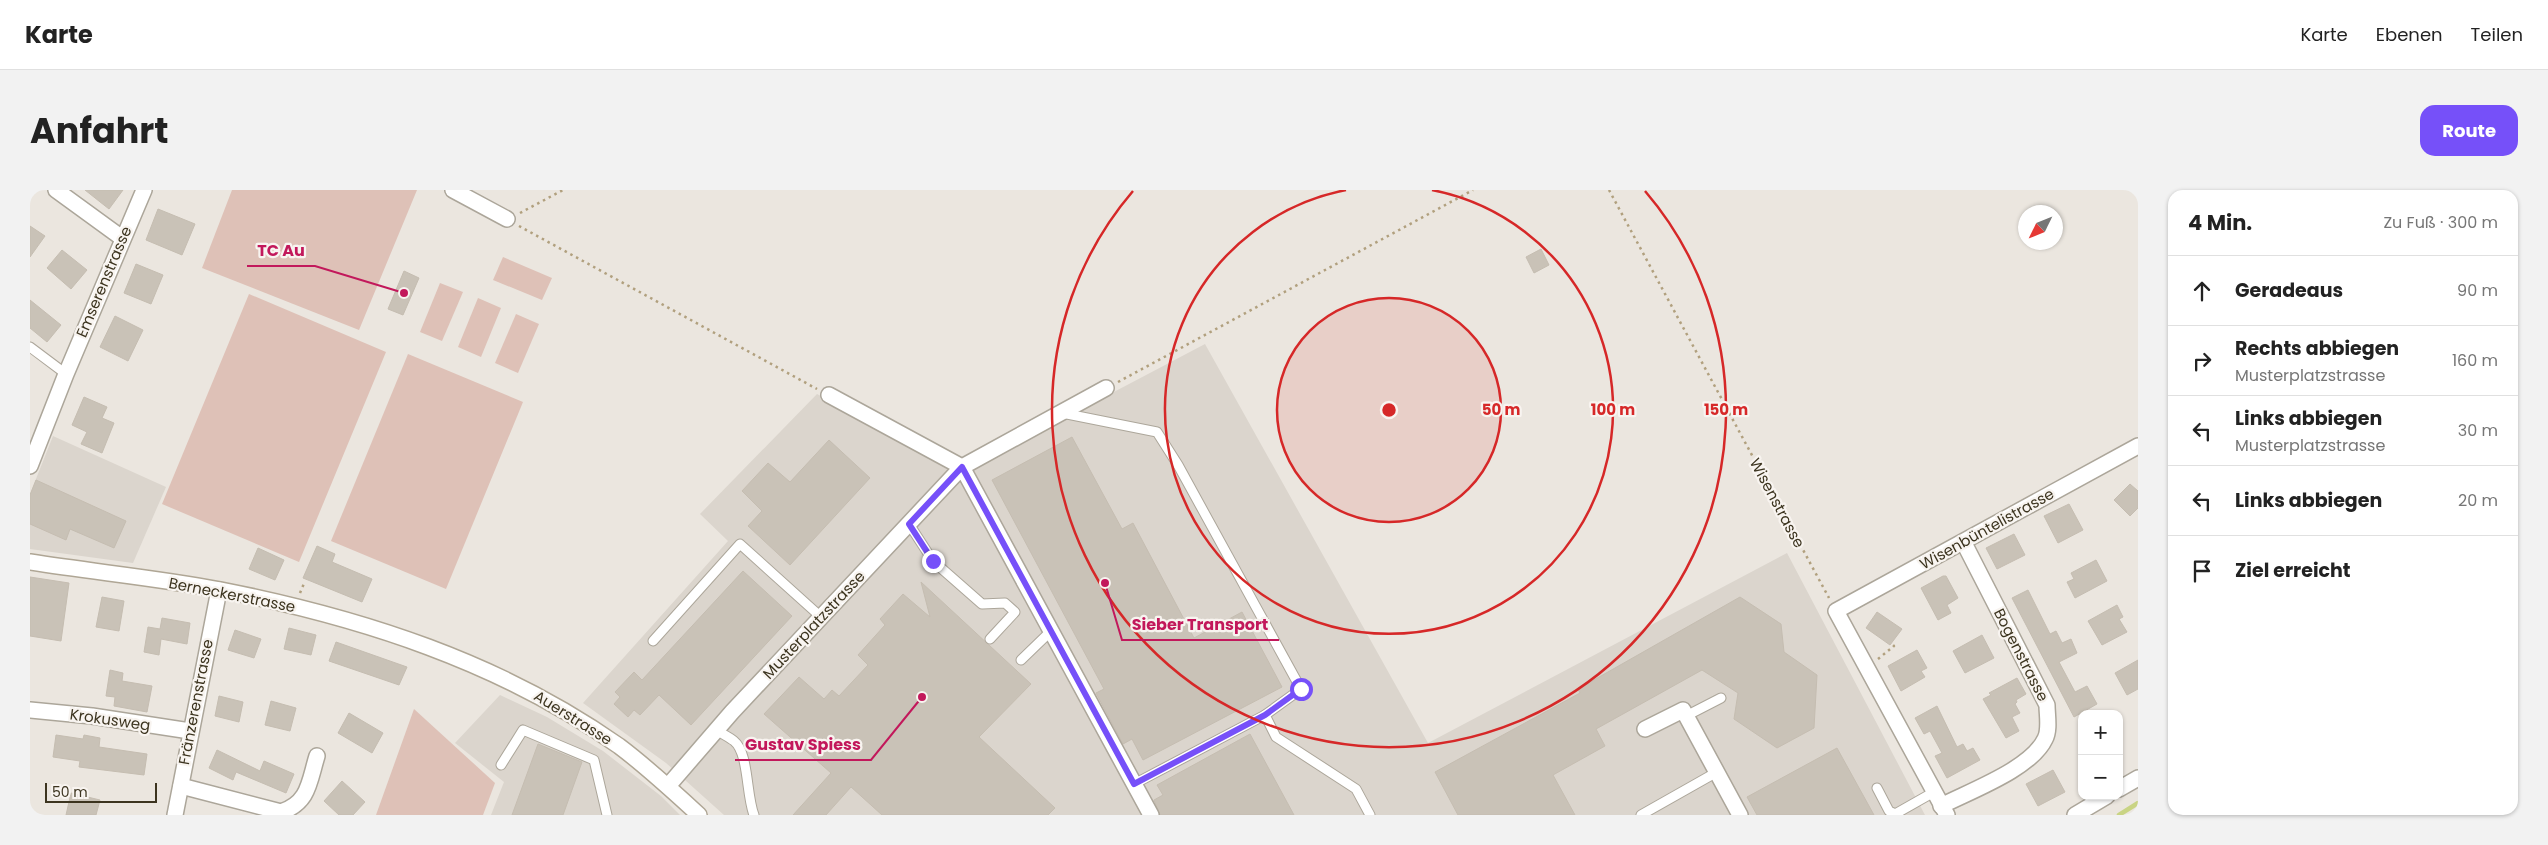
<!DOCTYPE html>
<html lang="de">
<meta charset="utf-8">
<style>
:root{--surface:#fff;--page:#f2f2f2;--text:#222;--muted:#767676;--line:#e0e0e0;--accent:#7650f9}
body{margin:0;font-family:Poppins,sans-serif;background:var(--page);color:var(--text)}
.controls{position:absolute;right:15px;bottom:15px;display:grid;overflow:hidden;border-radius:10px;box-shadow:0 1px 4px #0004}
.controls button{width:45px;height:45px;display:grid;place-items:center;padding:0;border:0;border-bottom:1px solid var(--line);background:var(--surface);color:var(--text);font:25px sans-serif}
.compass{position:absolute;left:1988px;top:15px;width:45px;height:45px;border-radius:50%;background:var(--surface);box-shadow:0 1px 4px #0004;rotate:227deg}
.scale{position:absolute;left:15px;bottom:12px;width:112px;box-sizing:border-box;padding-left:5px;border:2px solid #3c341f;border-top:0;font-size:14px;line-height:18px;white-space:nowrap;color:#3c341f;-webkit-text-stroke:4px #f8f4f0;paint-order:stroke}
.stop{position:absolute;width:15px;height:15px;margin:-11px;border:4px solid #7650f9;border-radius:50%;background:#fff}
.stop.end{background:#7650f9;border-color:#fff;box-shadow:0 1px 5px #0008}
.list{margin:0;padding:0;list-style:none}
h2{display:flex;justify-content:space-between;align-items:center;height:65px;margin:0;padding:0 20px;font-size:21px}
h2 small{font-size:16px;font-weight:400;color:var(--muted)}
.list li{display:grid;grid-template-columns:32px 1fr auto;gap:15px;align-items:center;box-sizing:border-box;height:70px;padding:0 20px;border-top:1px solid var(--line)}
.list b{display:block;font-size:19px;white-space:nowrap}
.list p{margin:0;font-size:16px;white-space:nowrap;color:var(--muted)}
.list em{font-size:16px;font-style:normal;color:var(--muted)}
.icon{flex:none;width:28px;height:28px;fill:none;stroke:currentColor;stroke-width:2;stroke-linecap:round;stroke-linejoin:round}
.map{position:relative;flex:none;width:2108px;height:625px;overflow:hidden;border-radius:15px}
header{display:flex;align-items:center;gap:30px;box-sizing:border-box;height:70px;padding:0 25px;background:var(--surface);border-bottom:1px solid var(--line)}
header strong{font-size:24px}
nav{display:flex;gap:28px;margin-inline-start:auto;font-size:18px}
.intro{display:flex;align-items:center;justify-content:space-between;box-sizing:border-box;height:120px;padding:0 30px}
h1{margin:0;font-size:35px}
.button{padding:12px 22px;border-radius:15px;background:var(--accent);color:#fff;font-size:18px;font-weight:700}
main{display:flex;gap:30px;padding:0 30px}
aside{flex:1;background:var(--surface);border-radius:15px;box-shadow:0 1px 4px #0004}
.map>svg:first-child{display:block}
</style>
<header>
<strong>Karte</strong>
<nav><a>Karte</a><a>Ebenen</a><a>Teilen</a></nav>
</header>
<div class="intro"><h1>Anfahrt</h1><a class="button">Route</a></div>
<main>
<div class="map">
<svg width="2108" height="625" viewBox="0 0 2108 625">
<rect width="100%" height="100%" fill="#ebe6df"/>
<g fill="#dbd5cd">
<polygon points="1175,154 1398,553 1757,363 1895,625 694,625 636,573 553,513 698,351 670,324 787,204 932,282"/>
<polygon points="23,246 136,297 103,373 0,359 0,304"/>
<polygon points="470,505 517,527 573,561 631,606 650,625 461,625 474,592 425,553"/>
</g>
<g fill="#dec1b7">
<polygon points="202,0 387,0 329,140 172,78"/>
<polygon points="473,67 522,88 512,110 463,90"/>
<polygon points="410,93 433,102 412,151 390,142"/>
<polygon points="219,104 356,162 269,372 132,314"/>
<polygon points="448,108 471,118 451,167 428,157"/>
<polygon points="486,124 509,134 488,183 465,173"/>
<polygon points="378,164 493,212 416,399 301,351"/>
<polygon points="384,519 465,593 453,625 346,625"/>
</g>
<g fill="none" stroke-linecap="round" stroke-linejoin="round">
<polyline stroke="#c9d484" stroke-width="4.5" points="2089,625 2108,613"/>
</g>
<g fill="#c9c2b7" stroke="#c5bdb1">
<polygon points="55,0 93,0 79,19"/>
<polygon points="128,19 165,34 152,65 116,50"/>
<polygon points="0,36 15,46 0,67"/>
<polygon points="1511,59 1519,75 1504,83 1496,67"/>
<polygon points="32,60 57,80 41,99 17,78"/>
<polygon points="106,74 133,85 121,114 94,103"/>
<polygon points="374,81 389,88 373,125 358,119"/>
<polygon points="0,110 31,135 17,152 0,138"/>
<polygon points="85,126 113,140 98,171 70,157"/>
<polygon points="54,207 77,217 72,228 84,233 72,263 51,254 57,242 42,235"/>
<polygon points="1042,247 1092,339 1103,333 1164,448 1212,422 1252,497 1113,570 1102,549 1093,554 1066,503 1074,499 962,290"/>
<polygon points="799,250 840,288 760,375 718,336 732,321 712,301 738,273 760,292"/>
<polygon points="6,290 96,331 84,358 40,339 36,350 0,334 0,305"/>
<polygon points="2100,294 2108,301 2108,318 2100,326 2084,310"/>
<polygon points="2039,314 2053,340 2028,353 2014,326"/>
<polygon points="1984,344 1995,365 1967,379 1956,358"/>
<polygon points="287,356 305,364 302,372 342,389 332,412 273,388"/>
<polygon points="228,358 254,370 245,390 219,379"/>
<polygon points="2066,370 2077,391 2045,408 2037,392 2044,389 2041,383"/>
<polygon points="713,381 762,426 661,535 629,505 610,525 604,520 598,527 584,514 590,507 585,502 604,482 612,490"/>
<polygon points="1913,386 1916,386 1928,408 1917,415 1921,423 1908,430 1891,398"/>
<polygon points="0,387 39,393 31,451 0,446"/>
<polygon points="891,392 1001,494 949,547 1025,618 1018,625 852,625 821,597 796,625 763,625 801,583 734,524 769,487 794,509 802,500 809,506 838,475 828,465 855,435 850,429 873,404 900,427"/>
<polygon points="1998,400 2020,444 2026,441 2032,453 2041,449 2047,463 2029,472 2045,502 2057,496 2067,514 2044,527 1982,408"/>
<polygon points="72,407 94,411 89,441 66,437"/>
<polygon points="1710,407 1751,434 1754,462 1787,485 1784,538 1747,558 1704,529 1708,503 1672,480 1566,539 1575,556 1523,585 1545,625 1428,625 1405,582 1550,503 1548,499"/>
<polygon points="2087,415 2093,427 2089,429 2097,442 2072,455 2058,431"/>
<polygon points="1847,422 1872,439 1860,455 1836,438"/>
<polygon points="132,428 160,433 157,454 131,449 129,465 114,462 118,437 130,439"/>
<polygon points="259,438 286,445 281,465 254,459"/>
<polygon points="205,440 231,449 224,468 198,460"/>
<polygon points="1952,445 1964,468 1935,483 1923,461"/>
<polygon points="306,452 377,477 369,495 299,471"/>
<polygon points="1887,460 1897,478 1891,481 1895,487 1871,501 1858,476"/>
<polygon points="2108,470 2108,499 2097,505 2085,483"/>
<polygon points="80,480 93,483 92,491 122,496 117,522 84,516 85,507 76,506"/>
<polygon points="1987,488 1996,504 1986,510 1987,512 1985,514 1990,523 1982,527 1989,541 1976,548 1953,509 1961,505 1959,503"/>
<polygon points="189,506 213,512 209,532 185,526"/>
<polygon points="241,511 266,518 260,541 235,535"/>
<polygon points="1907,516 1927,557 1933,554 1937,561 1943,558 1950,570 1917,588 1905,566 1912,563 1900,541 1894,544 1885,528"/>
<polygon points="319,523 353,543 342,563 308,543"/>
<polygon points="1220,544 1264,625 1130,625 1124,610 1133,605 1127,595"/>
<polygon points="26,545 53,549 54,545 70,548 69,557 117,564 114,585 49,577 50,571 23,567"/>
<polygon points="508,554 552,572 533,625 482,625"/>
<polygon points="1807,558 1844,625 1727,625 1717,607"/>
<polygon points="187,560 230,581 234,571 264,584 256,603 206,582 203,590 179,578"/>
<polygon points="2023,580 2035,602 2008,616 1996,594"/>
<polygon points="312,591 335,612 323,625 309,625 294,611"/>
<polygon points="41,603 70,610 66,625 36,625"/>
</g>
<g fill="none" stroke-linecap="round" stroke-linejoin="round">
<defs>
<g id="service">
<polyline points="0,157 36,184"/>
<polyline points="1032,223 1127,242 1148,275 1271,499 1235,525"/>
<polyline points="879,334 903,371 952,414 975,413 985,422 960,449"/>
<polyline points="623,451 710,354 791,427"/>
<polyline points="991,470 1021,441"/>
<polyline points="1656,526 1691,508"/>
<path d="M687,540C692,544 699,547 704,551C719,563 716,605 724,625"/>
<polyline points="471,575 493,540 564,570 577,625"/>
<polyline points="1104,594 1235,525 1246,547 1326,599 1340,625"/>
<polyline points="1847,598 1859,621 1868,625"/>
<polyline points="1867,623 1904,602"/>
<polyline points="1611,625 1687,582"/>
</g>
<g id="minor">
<polyline points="26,0 92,48"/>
<polyline points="423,0 477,29"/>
<polyline points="799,205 932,277 1076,198"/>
<polyline points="0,276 36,184 114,0"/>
<polyline points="0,520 62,526 160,541"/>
<polyline points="1615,539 1653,520 1710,625"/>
<path d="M151,596L251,622C279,613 279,592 287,566"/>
<polyline points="638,596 702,522 932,277 1121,625"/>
<polyline points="2089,599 2108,588"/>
<path d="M1911,616C1940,601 2001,579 2015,549C2020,540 2017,525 2017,515L1934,353"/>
<polyline points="145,625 189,400"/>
<polyline points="1917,625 1806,421 2108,256"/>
<polyline points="2045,625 2077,606"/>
</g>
<path id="secondary" d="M0,372C63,382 128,388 191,400C332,428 470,472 589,556C617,577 643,601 669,625"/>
</defs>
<use href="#service" stroke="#aca69a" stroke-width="11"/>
<use href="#minor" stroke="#aca69a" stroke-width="18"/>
<use href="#secondary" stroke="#afa695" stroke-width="18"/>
<g stroke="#b1a07e" stroke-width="2.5" stroke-dasharray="2.5 4" stroke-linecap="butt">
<polyline points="1579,0 1799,408"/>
<polyline points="490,23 533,0"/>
<polyline points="489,36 787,199"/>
<polyline points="1088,192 1443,0"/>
<polyline points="270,403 275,391"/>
<polyline points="1848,469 1864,456 1862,454"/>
</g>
<use href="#service" stroke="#fff" stroke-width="9"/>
<use href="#minor" stroke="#fff" stroke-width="15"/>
<use href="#secondary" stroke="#fff" stroke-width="15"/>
</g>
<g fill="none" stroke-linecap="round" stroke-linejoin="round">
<polyline stroke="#7650f9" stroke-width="6" points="903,371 879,334 932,277 1104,594 1235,525 1271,499"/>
</g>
<circle cx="1359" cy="220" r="112" fill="#d62828" fill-opacity=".12"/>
<g fill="none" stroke="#d62828" stroke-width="2.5">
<circle cx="1359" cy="220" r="112"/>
<path d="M1402 0A224 224 0 1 1 1316 0"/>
<path d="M1615 1A337 337 0 1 1 1103 1"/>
</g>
<g text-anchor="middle" stroke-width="4.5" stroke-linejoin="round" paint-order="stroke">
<g font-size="15" fill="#3c341f" stroke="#f8f4f0">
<text transform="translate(74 92) rotate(-67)" y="5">Emserenstrasse</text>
<text transform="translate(1747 313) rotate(62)" y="5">Wisenstrasse</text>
<text transform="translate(1957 339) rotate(-29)" y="5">Wisenbüntelistrasse</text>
<text transform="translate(202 405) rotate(11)" y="5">Berneckerstrasse</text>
<text transform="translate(784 435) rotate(-47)" y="5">Musterplatzstrasse</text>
<text transform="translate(1991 465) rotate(63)" y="5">Bogenstrasse</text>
<text transform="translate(166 512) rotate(-79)" y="5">Fränzerenstrasse</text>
<text transform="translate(543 528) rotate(32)" y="5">Auerstrasse</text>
<text transform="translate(80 530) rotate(8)" y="5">Krokusweg</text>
</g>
</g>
<circle cx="1359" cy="220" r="8" fill="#d62828" stroke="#f8f4f0" stroke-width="2.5"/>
<g font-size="15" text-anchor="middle" font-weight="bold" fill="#d62828" stroke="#f8f4f0" stroke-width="4.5" stroke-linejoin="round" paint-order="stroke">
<text x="1471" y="225">50 m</text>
<text x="1583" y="225">100 m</text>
<text x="1696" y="225">150 m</text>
</g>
<path fill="none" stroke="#c2185b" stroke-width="2" d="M374 103L285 76H217M1075 393L1092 450H1249M892 507L841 570H705"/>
<g fill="#c2185b" stroke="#f8f4f0" stroke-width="2">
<circle cx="374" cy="103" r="5"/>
<circle cx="1075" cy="393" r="5"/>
<circle cx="892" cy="507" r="5"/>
</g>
<g font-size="16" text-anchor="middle" font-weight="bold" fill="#c2185b" stroke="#f8f4f0" stroke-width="4.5" stroke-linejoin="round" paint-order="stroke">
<text x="251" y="66">TC Au</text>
<text x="1170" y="440">Sieber Transport</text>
<text x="773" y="560">Gustav Spiess</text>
</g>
</svg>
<div class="controls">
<button>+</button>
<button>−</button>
</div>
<svg class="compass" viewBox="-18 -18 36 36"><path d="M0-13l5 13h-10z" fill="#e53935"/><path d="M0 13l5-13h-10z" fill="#767676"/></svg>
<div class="scale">50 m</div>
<div class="stop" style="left:1271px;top:499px"></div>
<div class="stop end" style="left:903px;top:371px"></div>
</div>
<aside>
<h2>4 Min.<small>Zu Fuß · 300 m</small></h2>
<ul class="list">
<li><svg class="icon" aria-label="ahead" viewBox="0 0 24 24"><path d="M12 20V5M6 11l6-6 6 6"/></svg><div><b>Geradeaus</b></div><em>90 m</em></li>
<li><svg class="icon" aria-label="right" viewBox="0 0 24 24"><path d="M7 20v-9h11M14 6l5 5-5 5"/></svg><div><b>Rechts abbiegen</b><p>Musterplatzstrasse</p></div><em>160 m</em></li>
<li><svg class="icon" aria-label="left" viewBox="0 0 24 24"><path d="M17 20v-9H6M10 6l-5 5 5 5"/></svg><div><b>Links abbiegen</b><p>Musterplatzstrasse</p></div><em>30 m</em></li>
<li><svg class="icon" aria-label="left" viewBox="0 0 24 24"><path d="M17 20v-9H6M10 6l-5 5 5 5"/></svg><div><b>Links abbiegen</b></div><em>20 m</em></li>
<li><svg class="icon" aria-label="arrive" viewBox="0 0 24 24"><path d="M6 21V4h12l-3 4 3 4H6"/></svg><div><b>Ziel erreicht</b></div></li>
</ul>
</aside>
</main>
